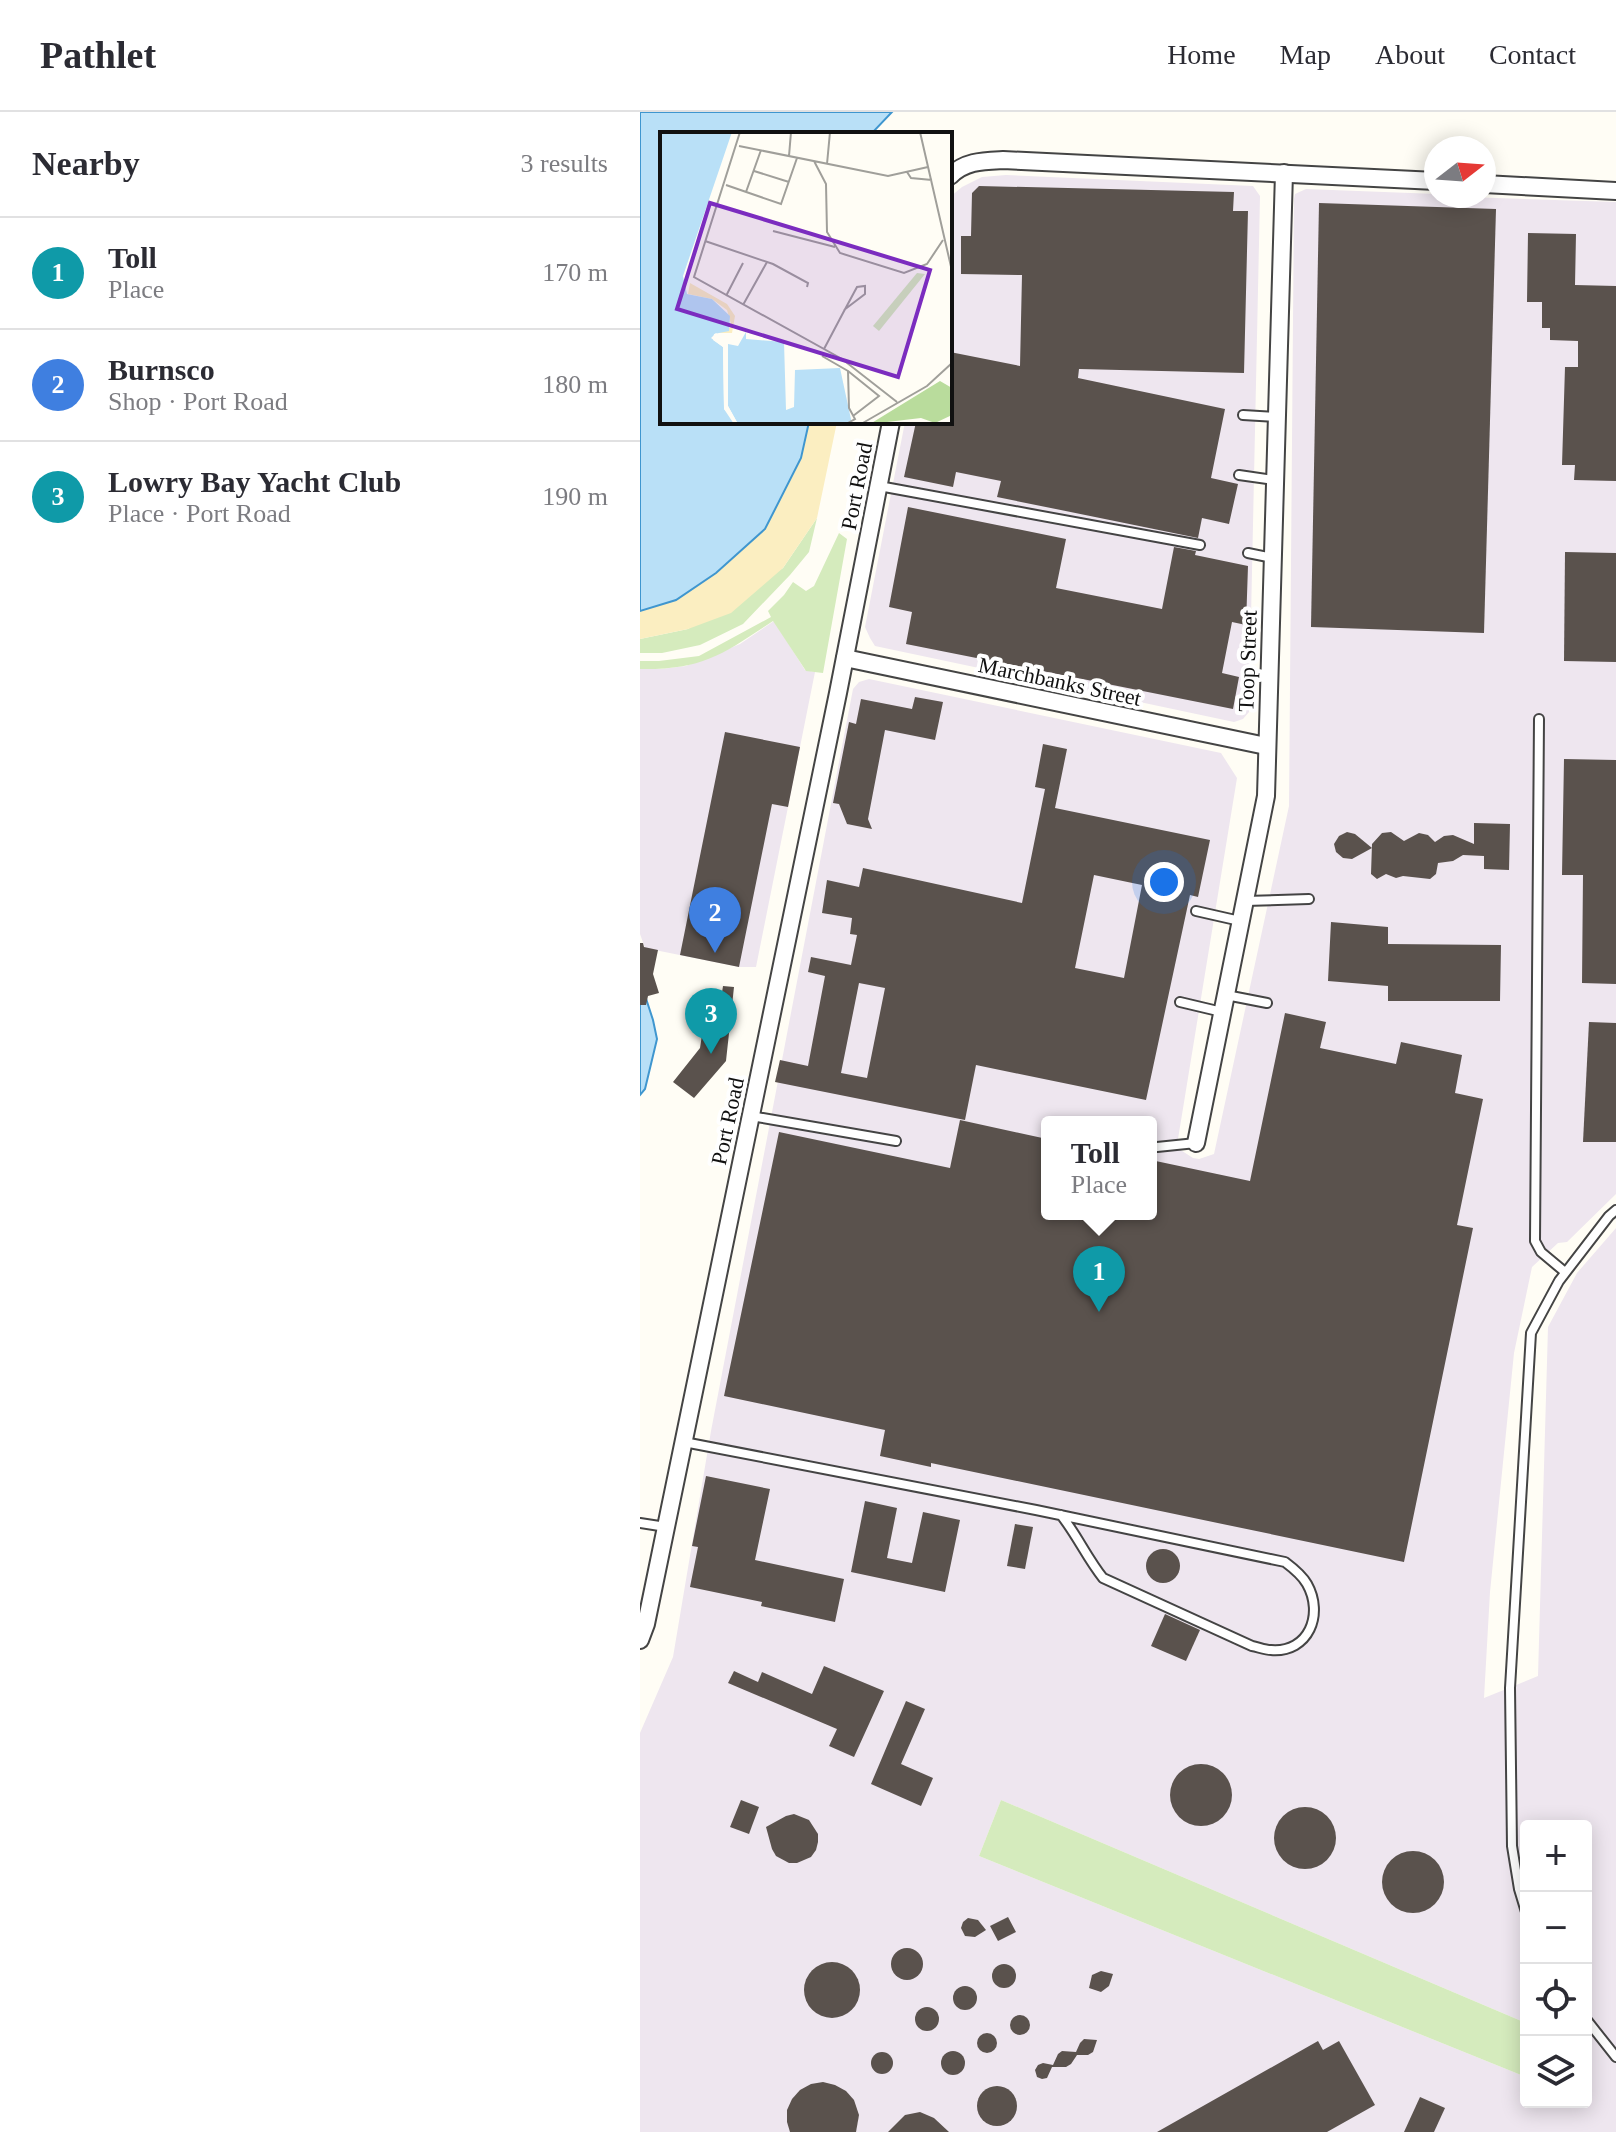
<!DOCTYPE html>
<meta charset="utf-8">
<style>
:root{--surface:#fff;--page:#f7f7f7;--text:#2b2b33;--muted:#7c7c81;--line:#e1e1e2;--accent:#111827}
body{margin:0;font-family:"Times New Roman",serif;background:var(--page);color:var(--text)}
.controls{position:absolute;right:24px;bottom:24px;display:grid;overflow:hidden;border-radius:8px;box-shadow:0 4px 20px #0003}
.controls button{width:72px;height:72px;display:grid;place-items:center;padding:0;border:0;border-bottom:2px solid var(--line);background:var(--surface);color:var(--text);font:40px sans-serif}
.compass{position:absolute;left:784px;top:24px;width:72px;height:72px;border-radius:50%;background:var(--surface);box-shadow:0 4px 20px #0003;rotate:73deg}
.you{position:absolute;left:524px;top:770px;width:28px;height:28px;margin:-20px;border:6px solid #fff;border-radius:50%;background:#1a73e8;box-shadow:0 0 0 12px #1a73e833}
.badge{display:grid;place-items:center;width:52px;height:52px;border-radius:50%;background:var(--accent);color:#fff;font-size:26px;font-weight:700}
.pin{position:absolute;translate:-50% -66px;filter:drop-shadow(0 2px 4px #0008)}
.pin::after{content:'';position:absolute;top:42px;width:28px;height:24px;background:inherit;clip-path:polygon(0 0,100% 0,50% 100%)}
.popup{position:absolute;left:401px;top:1004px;width:116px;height:104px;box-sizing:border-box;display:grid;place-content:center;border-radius:8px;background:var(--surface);filter:drop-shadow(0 2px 6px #0005);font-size:26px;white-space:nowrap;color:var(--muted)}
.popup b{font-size:30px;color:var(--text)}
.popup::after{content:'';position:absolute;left:50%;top:100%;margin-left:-16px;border:16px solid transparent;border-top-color:var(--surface)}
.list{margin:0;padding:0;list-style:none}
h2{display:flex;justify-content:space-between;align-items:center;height:104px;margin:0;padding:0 32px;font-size:34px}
h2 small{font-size:26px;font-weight:400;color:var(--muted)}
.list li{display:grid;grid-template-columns:52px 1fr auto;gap:24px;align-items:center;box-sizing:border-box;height:112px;padding:0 32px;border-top:2px solid var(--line)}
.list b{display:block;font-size:30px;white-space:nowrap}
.list p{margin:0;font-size:26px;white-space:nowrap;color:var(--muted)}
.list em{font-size:26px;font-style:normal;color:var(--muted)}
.icon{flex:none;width:44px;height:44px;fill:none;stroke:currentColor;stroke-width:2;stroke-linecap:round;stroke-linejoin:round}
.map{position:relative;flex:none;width:976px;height:2020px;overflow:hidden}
header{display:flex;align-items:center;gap:48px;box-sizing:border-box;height:112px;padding:0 40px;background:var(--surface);border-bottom:2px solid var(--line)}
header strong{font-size:38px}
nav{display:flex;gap:44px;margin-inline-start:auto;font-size:28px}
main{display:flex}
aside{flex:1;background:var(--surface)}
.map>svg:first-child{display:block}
</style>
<header>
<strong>Pathlet</strong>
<nav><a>Home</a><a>Map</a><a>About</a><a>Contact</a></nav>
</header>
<main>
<aside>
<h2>Nearby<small>3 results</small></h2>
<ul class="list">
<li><span class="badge" style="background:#0f9aa8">1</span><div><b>Toll</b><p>Place</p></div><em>170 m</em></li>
<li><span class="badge" style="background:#3f7fe0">2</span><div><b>Burnsco</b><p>Shop · Port Road</p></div><em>180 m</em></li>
<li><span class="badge" style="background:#0f9aa8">3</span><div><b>Lowry Bay Yacht Club</b><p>Place · Port Road</p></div><em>190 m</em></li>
</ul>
</aside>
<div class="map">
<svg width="976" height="2020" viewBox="0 0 976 2020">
<rect width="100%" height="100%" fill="#fffdf5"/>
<g fill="#eee6ef" fill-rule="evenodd">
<polygon points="366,63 613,74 620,84 609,600 603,607 594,610 235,534 230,526 225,515 265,310 310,310 310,85 322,75 342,65"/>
<path d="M666,77L796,82V84L976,90V1082L927,1130L918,1131L892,1155L874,1241L850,1480L844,1586L898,1564L908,1215L937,1161L976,1116V2020H0V1621L33,1545L71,1319L213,577L219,570L229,567L581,641L597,666L538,1027L539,1037L553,1046L559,1047L574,1042L649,694L654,87L655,82ZM407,1010H511V1102H407ZM361,1688L886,1911V1714H946V1990H886V1965L339,1744Z"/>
<polygon points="134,509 165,558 175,560 116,855 99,855 5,836 0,822 0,557 21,557 46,554 100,532"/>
</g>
<g fill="#d5ebbd">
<polygon points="177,406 169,440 150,463 103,512 60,533 22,541 0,541 0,527 48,517 143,456"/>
<path d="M199,421L207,427L183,561L166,559L133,509C83,542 63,558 0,557V549H19L59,544L131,505L128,499L144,483L153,470L166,479L174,474Z"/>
<polygon points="361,1688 886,1911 886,1965 339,1744"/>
</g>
<polygon fill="#fbeec1" points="169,310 197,310 177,406 143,456 91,501 48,517 0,527 0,499 36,488 76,461 161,346"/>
<g fill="#b9e0f7" stroke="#3f96cf" stroke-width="2">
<polygon points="0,0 252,0 234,19 227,22 22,22 22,310 169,310 161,346 125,417 76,461 36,488 0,499"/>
<polygon points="0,868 13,908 17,927 5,977 0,983"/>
</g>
<g fill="#5a524d" fill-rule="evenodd">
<polygon points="339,74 594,80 593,99 608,99 604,261 439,257 438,266 585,297 571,366 598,372 589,412 562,406 558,426 357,385 361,369 316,360 313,375 264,365 276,310 310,310 310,240 380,254 382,163 321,162 321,124 331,124 332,81"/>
<polygon points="679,91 856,97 844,521 671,515"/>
<polygon points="888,121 936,122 935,173 976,174 976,369 934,368 935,353 922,353 925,255 938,255 938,229 910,228 910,216 902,216 902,190 887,190"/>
<polygon points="268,395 426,427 416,476 522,497 534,435 556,439 555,443 608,454 606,513 592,510 582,561 599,565 593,597 266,532 272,500 249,495"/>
<polygon points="925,440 976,441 976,550 924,549"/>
<polygon points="275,585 303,590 295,628 245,618 228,707 232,717 207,712 199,692 193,691 209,610 216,612 221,587 272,597"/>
<polygon points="85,620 160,635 148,695 132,692 99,855 40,843"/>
<path d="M403,632L427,637L415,696L570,728L558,785L550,783L506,988L336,953L325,1008L135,970L140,948L168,954L185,864L168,860L171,845L211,853L217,823L210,822L212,806L182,801L187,768L219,775L223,756L382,791L405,677L395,675ZM454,763L502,773L484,866L435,856ZM219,871L245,876L227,966L201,961Z"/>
<polygon points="924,647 976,648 976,872 942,871 943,763 922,763"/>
<polygon points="834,711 870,712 869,758 844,757 844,744 823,743 813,749 798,751 796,762 790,767 763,764 756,766 746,762 737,767 731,762 732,732 742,721 751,720 764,729 779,721 788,723 795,730 804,724 813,723 834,732"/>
<polygon points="707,720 715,722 732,736 712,747 703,746 696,740 694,732 699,724"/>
<polygon points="691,810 748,815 748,832 861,833 860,889 748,889 748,874 688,869"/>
<polygon points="0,831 3,831 4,835 18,838 13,862 19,881 8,884 6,893 0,893"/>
<polygon points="83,874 94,875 86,949 54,986 33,970 60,936 66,897 79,900"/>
<polygon points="645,901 686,910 680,936 756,952 761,930 822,943 815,981 843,987 817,1113 833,1116 764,1450 291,1351 291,1355 240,1344 245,1318 84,1284 139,1020 310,1056 320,1008 407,1027 407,1102 511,1102 511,1048 610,1069"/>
<polygon points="949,910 976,911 976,1030 943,1030"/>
<polygon points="66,1364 130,1377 115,1448 204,1467 195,1510 121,1494 122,1490 50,1475 58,1435 52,1434"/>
<polygon points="225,1389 257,1396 247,1446 272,1451 283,1400 320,1408 305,1480 211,1460"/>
<polygon points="375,1412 393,1415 385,1457 367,1454"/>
<circle cx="523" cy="1454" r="17"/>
<polygon points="525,1502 560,1518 546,1549 511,1534"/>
<polygon points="184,1554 244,1579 214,1645 189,1634 197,1617 88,1571 94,1559 118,1570 122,1560 172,1582"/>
<polygon points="266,1589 285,1597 261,1652 293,1666 281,1694 231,1672"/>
<circle cx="561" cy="1683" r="31"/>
<polygon points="101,1688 119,1695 109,1722 90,1715"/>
<circle cx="665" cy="1726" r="31"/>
<polygon points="154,1702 169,1708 178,1722 178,1730 176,1738 171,1745 157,1751 149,1751 136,1744 132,1737 126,1715 146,1704"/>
<circle cx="773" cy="1770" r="31"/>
<polygon points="368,1805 376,1820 358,1829 350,1814"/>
<polygon points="328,1806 338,1808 346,1818 335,1825 325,1824 321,1816 323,1810"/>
<circle cx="267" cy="1852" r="16"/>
<circle cx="192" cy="1878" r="28"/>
<circle cx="364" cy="1864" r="12"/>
<polygon points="461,1859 473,1862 469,1874 461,1880 449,1876 452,1863"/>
<circle cx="325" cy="1886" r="12"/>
<circle cx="287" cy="1907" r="12"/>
<circle cx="380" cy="1913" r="10"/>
<circle cx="347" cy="1931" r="10"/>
<polygon points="444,1927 457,1928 453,1940 448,1943 437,1943 431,1952 426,1955 412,1955 407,1966 402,1967 397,1965 395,1958 398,1953 403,1951 413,1953 418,1942 422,1939 436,1940 440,1931"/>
<polygon points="678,1929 683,1938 699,1929 735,1993 687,2020 517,2020"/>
<circle cx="313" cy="1951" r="12"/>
<circle cx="242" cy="1951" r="11"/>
<polygon points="183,1970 195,1973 206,1979 214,1988 219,2003 216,2020 150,2020 147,2010 147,1998 152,1987 160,1978 171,1972"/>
<circle cx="357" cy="1994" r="20"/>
<polygon points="780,1985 805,1996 794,2020 764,2020"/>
<polygon points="280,2000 294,2006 309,2020 248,2020 265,2003"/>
</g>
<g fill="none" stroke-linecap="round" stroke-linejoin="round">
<defs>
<g id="service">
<polyline points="603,303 637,305"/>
<polyline points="599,363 634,368"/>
<polyline points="239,374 560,433"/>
<polyline points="608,441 633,446"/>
<polyline points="899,607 895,1129 901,1140 925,1160"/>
<polyline points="605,789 669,787"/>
<polyline points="556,799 600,809"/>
<polyline points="586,883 627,891"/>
<polyline points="540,890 582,900"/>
<polyline points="111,1004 256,1029"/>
<polyline points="517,1035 556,1031"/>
<path d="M44,1330L396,1398L645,1450C653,1456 662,1463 667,1472C684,1502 669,1541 631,1538C625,1538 618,1535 612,1534L463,1466C447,1446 437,1423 421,1403"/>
<polyline points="0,1411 26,1415"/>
<polyline points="886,1800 879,1777 872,1734 870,1576 891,1221 919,1169 969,1104 976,1098"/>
<polyline points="946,1907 976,1945"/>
</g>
<g id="minor">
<path d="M310,64C325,49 343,49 363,48L796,69"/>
<polyline points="844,72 976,79"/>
<polyline points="205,546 626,634"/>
<polyline points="556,1031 626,684 644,61"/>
<polyline points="0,1528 6,1512 198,581 251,310"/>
</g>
</defs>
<use href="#service" stroke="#444" stroke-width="12"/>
<use href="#minor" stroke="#444" stroke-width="20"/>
<use href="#service" stroke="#fff" stroke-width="8"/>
<use href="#minor" stroke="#fff" stroke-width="16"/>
</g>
<g text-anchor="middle" stroke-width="8" stroke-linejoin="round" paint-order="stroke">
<g font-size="22" fill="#111" stroke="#fff">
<text transform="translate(216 374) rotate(-79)" y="8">Port Road</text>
<text transform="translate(607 549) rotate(-88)" y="8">Toop Street</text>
<text transform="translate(420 569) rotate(12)" y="8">Marchbanks Street</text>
<text transform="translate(87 1009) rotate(-78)" y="8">Port Road</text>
</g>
</g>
<g transform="translate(20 20)">
<rect width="292" height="292" fill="#fffdf5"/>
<path d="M257,141L265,142L219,199L213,194Z" fill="#d5ebbd"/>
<path d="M280,249L292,256V283L275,291L261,286L210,292Z" fill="#b9dc9c"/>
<path d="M30,151L67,172L75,184L72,201H56L72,195L67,178L52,167L28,162Z" fill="#fbeec1"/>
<path d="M0,0H72L23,144L27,162L52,167L70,184L69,199L54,202L53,208L63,215L64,277L74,292H0ZM86,200V207L124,210L126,278L134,275L135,238L180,236L192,292H78L68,274V212L78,214Z" fill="#b9e0f7"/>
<path d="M56,201L68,211V274L78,292L64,277L63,215L51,206Z" fill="#fffdf5"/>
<path fill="none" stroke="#a09f9a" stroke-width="2" d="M80,0L34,145L182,227L237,270M260,0L292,139M79,14L228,44L268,35M129,24L131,0M154,29L166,52L167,100L180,121L244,141L267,132L283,108M167,32L170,0M94,39L129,50M247,40L251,46L272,48M66,53L121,72L137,26M86,60L101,18M113,99L175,115M45,109L113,132L148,151L147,155M66,164L83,131M83,173L107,130M164,217L183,181L197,155L205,154V162L184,178M162,224L188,239L189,276L195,287L186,292M188,239L219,264L193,284M201,292L267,254L292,231"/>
<path fill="#7b2cbf" fill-opacity="0.15" stroke="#7b2cbf" stroke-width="4" d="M50,71L270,138L238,245L17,177Z"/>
<rect width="292" height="292" fill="none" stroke="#111" stroke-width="4"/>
</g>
</svg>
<div class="controls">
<button>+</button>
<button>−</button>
<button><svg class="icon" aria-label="locate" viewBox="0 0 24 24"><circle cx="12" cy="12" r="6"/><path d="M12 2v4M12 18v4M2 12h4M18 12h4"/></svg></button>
<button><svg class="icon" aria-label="layers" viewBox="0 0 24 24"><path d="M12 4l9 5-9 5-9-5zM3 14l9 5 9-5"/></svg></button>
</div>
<svg class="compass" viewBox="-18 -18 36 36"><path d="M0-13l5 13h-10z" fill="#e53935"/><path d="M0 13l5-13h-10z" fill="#7c7c81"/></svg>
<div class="you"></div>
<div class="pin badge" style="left:459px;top:1200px;background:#0f9aa8">1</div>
<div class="popup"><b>Toll</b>Place</div>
<div class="pin badge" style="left:75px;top:841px;background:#3f7fe0">2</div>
<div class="pin badge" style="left:71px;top:942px;background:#0f9aa8">3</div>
</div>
</main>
